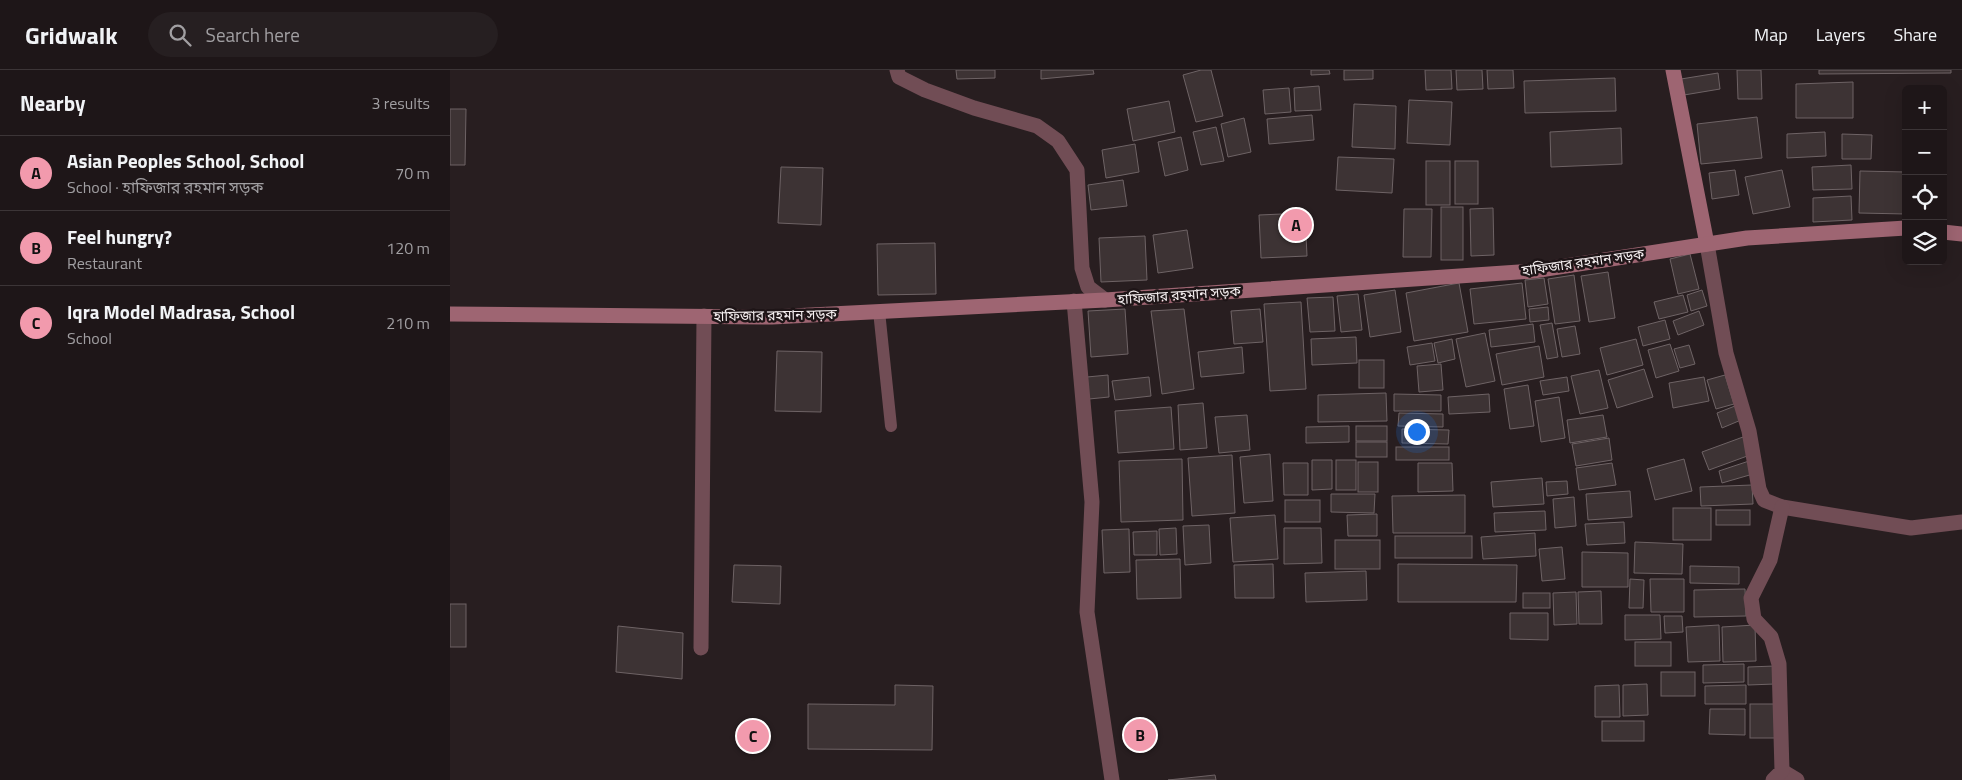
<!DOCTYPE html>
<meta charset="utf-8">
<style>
:root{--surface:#1e1618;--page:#261f21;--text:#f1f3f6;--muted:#a19fa2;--line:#3c3537;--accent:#f29aad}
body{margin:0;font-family:"Titillium Web","Noto Sans Bengali",sans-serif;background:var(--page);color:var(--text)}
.controls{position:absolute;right:15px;top:15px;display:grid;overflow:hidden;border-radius:8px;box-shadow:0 5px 20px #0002}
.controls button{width:45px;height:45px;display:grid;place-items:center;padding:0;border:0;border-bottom:1px solid var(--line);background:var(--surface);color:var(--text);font:25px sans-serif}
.you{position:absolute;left:966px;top:361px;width:18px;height:18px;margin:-12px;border:4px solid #fff;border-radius:50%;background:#1a73e8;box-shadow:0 0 0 8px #1a73e833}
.badge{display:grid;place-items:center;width:32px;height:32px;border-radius:50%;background:var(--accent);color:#111;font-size:16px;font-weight:700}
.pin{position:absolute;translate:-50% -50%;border:2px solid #fff;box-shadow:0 1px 5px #0006}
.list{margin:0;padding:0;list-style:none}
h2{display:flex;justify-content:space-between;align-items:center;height:65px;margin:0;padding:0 20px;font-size:21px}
h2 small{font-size:16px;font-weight:400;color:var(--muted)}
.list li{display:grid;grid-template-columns:32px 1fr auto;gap:15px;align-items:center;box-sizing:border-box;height:75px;padding:0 20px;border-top:1px solid var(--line)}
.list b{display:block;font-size:19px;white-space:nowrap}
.list p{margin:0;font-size:16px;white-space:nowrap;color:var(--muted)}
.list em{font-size:16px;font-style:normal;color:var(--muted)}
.icon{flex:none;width:28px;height:28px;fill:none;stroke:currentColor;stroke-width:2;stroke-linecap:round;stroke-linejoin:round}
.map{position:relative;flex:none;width:1512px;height:710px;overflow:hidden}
header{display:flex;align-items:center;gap:30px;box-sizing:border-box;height:70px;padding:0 25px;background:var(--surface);border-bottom:1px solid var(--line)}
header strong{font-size:24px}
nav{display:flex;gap:28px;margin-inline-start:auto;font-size:18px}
.search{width:350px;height:45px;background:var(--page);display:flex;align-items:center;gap:12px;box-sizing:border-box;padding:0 18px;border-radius:28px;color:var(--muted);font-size:19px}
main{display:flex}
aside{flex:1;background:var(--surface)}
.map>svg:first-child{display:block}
</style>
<header>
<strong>Gridwalk</strong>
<div class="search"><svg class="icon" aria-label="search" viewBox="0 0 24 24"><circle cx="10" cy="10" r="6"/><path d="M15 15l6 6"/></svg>Search here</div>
<nav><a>Map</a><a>Layers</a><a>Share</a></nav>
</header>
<main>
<aside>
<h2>Nearby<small>3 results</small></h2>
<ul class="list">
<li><span class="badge">A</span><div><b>Asian Peoples School, School</b><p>School · হাফিজার রহমান সড়ক</p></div><em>70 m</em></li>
<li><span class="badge">B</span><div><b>Feel hungry?</b><p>Restaurant</p></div><em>120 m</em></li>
<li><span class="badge">C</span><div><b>Iqra Model Madrasa, School</b><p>School</p></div><em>210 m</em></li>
</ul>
</aside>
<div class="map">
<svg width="1512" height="710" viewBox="0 0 1512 710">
<rect width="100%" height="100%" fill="#281e20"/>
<g fill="#3d3334" stroke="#6e6365">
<polygon points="506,0 545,0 545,8 507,9"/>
<polygon points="591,0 643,0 644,4 591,9"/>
<polygon points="751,0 761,0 773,46 746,52 733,5"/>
<polygon points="861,0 879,0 880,4 861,5"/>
<polygon points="894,0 923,0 923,9 894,10"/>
<polygon points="975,0 1001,0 1002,19 976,20"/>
<polygon points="1006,0 1032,0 1033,19 1007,20"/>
<polygon points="1037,0 1063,0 1064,18 1038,19"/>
<polygon points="1287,0 1311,0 1312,29 1288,29"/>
<polygon points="1369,0 1501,0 1501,3 1369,4"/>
<polygon points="1268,3 1270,19 1234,25 1231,9"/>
<polygon points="1165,8 1166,41 1075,43 1074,11"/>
<polygon points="1403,12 1403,48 1346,48 1346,14"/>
<polygon points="869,16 871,40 845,41 844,18"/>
<polygon points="839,18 841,42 815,44 813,20"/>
<polygon points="959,30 1002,32 1000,75 957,73"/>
<polygon points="719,31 725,62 683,71 677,39"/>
<polygon points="904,34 946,36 945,79 902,77"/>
<polygon points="0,39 16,39 15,95 0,95"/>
<polygon points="862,45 864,70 819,74 817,49"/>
<polygon points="1307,47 1312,88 1251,94 1247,54"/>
<polygon points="794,48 801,82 778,87 771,54"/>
<polygon points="766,57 774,91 751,95 743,62"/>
<polygon points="1171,58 1172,94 1101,97 1100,62"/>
<polygon points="1375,62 1376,86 1337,88 1337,64"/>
<polygon points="1392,64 1422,65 1421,89 1392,89"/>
<polygon points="731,67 738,100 715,106 708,72"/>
<polygon points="685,74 689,102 656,108 652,80"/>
<polygon points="888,87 944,89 942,123 886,120"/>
<rect x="976" y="91" width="24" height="44"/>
<rect x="1005" y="91" width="23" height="43"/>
<polygon points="1401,95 1402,119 1363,120 1362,97"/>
<polygon points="331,97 373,98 371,155 328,153"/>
<polygon points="1285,100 1289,125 1262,129 1259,103"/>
<polygon points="1332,100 1340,137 1303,144 1295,107"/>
<polygon points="1410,101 1456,102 1456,144 1409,143"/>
<polygon points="673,110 677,136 641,140 638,115"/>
<polygon points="1401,126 1402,150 1363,152 1363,128"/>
<rect x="991" y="137" width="22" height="53"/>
<polygon points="1043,138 1044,185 1021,186 1020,139"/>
<polygon points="954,139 982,139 981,187 953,187"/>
<polygon points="855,143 857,186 811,188 809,145"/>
<polygon points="737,160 743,198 708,203 703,165"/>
<polygon points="695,166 697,210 651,212 649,168"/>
<polygon points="485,173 486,224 428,225 427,174"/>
<polygon points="1240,184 1249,219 1228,224 1220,189"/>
<polygon points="1158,202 1165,248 1139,252 1131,206"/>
<polygon points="1124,205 1130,251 1105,254 1098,209"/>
<polygon points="1094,208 1098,234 1078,237 1075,210"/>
<polygon points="1009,213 1018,262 964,271 956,223"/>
<polygon points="1072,213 1076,249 1024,254 1020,219"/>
<polygon points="945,220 951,262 920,267 914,225"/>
<polygon points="1252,220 1257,236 1241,241 1237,225"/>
<polygon points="908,224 912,260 891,262 887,226"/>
<polygon points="1233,225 1238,242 1209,249 1204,232"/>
<polygon points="883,227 885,261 860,262 857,228"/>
<polygon points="851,232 856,319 820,321 814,234"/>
<polygon points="1098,237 1099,250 1080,252 1079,239"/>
<polygon points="675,239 678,284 641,287 638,241"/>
<polygon points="734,239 744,319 712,324 701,241"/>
<polygon points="810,239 813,272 784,274 781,241"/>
<polygon points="1249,241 1254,255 1228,265 1223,251"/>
<polygon points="1215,250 1220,269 1193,276 1188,257"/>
<polygon points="1102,253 1108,287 1097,289 1090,255"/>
<polygon points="1083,254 1085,272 1041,277 1039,260"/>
<polygon points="1125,256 1130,284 1112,287 1107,259"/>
<polygon points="1035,263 1045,311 1016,317 1006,269"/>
<polygon points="906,267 907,293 862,295 861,269"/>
<polygon points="1002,269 1005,289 988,293 984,273"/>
<polygon points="1186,269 1193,295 1157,305 1150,278"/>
<polygon points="982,273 985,291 960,295 957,277"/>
<polygon points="1220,274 1229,301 1206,308 1198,280"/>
<polygon points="1239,275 1245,294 1230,298 1224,279"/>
<polygon points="1089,276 1094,307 1052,315 1046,284"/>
<polygon points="792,277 794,303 751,307 748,282"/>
<polygon points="327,281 372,282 371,342 325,341"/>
<rect x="909" y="290" width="25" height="28"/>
<polygon points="991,294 993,320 969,322 967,296"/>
<polygon points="1194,299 1203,327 1167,338 1158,310"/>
<polygon points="1149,300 1158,338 1130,344 1121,306"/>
<polygon points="658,305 659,327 639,329 637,307"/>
<polygon points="1275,305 1284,334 1266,339 1257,310"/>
<polygon points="699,307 701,326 665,330 662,311"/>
<polygon points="1117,307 1119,321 1093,325 1090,311"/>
<polygon points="1254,307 1259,331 1223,338 1219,313"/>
<polygon points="1078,315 1084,356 1060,359 1054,319"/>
<polygon points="936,323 937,351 868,352 868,325"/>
<polygon points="944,324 991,325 991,341 944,341"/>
<polygon points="1039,324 1040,342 999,344 998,327"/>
<polygon points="1109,327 1115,368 1091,372 1085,331"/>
<polygon points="753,333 757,378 730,380 728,335"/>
<polygon points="1285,336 1291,350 1272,358 1267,343"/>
<polygon points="721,337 724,379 668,383 665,341"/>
<polygon points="949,343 993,344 993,357 948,356"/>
<polygon points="797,345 800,380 769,383 765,347"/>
<polygon points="1153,345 1157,367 1120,373 1117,350"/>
<polygon points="899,356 899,372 856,373 856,357"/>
<rect x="906" y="356" width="31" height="15"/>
<polygon points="952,359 999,360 998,374 952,373"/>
<polygon points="1293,367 1300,385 1259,400 1252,382"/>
<polygon points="1159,368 1162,390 1126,396 1122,374"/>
<rect x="906" y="372" width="31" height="15"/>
<rect x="946" y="377" width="53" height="13"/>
<polygon points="820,384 823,431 794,433 790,387"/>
<polygon points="782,385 785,443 742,446 738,388"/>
<polygon points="732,389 733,450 671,452 669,391"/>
<polygon points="1234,389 1242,421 1205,430 1197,399"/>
<polygon points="862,390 882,390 882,419 862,420"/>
<rect x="886" y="390" width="20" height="30"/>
<polygon points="1299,391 1303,404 1272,413 1269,401"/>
<rect x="908" y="392" width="20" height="30"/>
<polygon points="833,393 858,393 858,425 834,425"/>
<polygon points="968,393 1002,393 1003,421 968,422"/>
<polygon points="1162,393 1166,415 1129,420 1126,398"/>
<polygon points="1092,408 1094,434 1043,437 1041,412"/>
<polygon points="1117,411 1118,424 1097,426 1096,412"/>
<polygon points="1302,415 1303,434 1251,436 1250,417"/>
<polygon points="1180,421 1182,447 1138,450 1136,424"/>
<polygon points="881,424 925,424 924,443 881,442"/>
<polygon points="1015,425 1015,463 943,463 942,426"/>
<polygon points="1124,427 1126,456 1105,458 1103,429"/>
<rect x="835" y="430" width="35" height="22"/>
<rect x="1223" y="438" width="38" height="32"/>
<rect x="1266" y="440" width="34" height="15"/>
<polygon points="1095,441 1096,460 1045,462 1044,443"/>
<polygon points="927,444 927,466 898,466 897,445"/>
<polygon points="825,445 828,489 783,492 780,448"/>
<polygon points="1174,452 1175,473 1137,475 1135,454"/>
<polygon points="759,455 761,493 735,495 733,456"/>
<polygon points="726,458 727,484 710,485 709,459"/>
<polygon points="834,458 871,458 872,493 834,494"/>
<polygon points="679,459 680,502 654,503 652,460"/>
<polygon points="707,461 707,485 684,485 683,462"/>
<polygon points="1085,463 1086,486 1033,489 1031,467"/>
<rect x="945" y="466" width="77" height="22"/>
<rect x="885" y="470" width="45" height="29"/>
<polygon points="1185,472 1233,474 1232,504 1184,503"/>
<polygon points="1112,477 1115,509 1092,511 1089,479"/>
<polygon points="1132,482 1178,483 1178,517 1132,517"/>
<polygon points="730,489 731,528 687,529 686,490"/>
<polygon points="823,494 824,528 785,528 784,495"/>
<polygon points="948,494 1067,495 1066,532 948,532"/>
<polygon points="284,495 331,496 330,534 282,532"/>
<polygon points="1240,496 1289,497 1289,514 1240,513"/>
<polygon points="916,501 917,530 856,532 855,503"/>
<polygon points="1180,509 1194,510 1193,538 1179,538"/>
<polygon points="1200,509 1234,509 1234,542 1201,542"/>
<polygon points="1295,519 1296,546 1244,547 1244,520"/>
<polygon points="1151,521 1152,554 1129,554 1128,522"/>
<polygon points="1126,522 1127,554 1104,555 1103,523"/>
<rect x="1073" y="523" width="27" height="15"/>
<rect x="0" y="534" width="16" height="43"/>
<polygon points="1060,543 1098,543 1098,570 1060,569"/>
<polygon points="1175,545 1210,545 1211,569 1175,570"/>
<polygon points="1214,546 1232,546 1233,562 1215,563"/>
<polygon points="1269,555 1270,591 1238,592 1236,557"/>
<polygon points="1305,555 1306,591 1273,592 1272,557"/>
<polygon points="168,556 233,563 232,609 166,602"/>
<rect x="1185" y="572" width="36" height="24"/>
<polygon points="1294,594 1294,612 1253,613 1253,595"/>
<polygon points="1325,596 1325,614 1298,615 1298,597"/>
<rect x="1211" y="602" width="34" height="24"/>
<polygon points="1197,614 1198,645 1173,646 1173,615"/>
<polygon points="445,615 483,616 482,680 358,679 358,634 445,635"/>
<polygon points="1169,615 1170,647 1145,647 1145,616"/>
<polygon points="1296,615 1296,634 1255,634 1255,616"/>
<rect x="1300" y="634" width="26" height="34"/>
<polygon points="1260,639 1295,639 1295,665 1259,664"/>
<rect x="1152" y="651" width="42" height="20"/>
<polygon points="765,705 766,710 718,710"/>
</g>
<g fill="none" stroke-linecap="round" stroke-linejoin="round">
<polyline stroke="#714d55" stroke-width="12" points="429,241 441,356"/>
<g stroke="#714d55" stroke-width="15">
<polyline points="447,0 449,7 475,20 524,38 587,56 608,71 627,100 632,198 638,217 655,230"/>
<polyline points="1257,174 1276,283 1299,361 1309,419 1314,430 1332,437 1461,458 1512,452"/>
<polyline points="624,231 642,432 637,542 662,710"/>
<polyline points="251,578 254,246"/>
<polyline points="1332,701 1347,710"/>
<polyline points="1323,710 1332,701 1329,594 1321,567 1304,549 1301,528 1320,490 1332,437"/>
</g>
<g stroke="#9e6572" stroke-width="15">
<polyline points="1223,0 1257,174"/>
<polyline points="1493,162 1512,164"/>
<polyline points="0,244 322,247 655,230 1083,201 1297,168 1456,158"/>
</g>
</g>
<g text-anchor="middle" stroke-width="5" stroke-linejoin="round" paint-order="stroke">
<g font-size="14" fill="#f5eff0" stroke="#1e1517">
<text transform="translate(1133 192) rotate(-8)" y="5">হাফিজার রহমান সড়ক</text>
<text transform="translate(729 225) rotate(-4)" y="5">হাফিজার রহমান সড়ক</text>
<text transform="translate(325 245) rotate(-1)" y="5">হাফিজার রহমান সড়ক</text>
</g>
</g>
</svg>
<div class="controls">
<button>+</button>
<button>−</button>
<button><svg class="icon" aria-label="locate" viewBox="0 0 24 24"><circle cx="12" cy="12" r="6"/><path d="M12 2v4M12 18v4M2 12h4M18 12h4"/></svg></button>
<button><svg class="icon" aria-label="layers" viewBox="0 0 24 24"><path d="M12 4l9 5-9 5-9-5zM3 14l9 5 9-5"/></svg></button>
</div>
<div class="you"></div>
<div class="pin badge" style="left:846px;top:155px">A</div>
<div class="pin badge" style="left:690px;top:665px">B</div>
<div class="pin badge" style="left:303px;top:666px">C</div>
</div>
</main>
